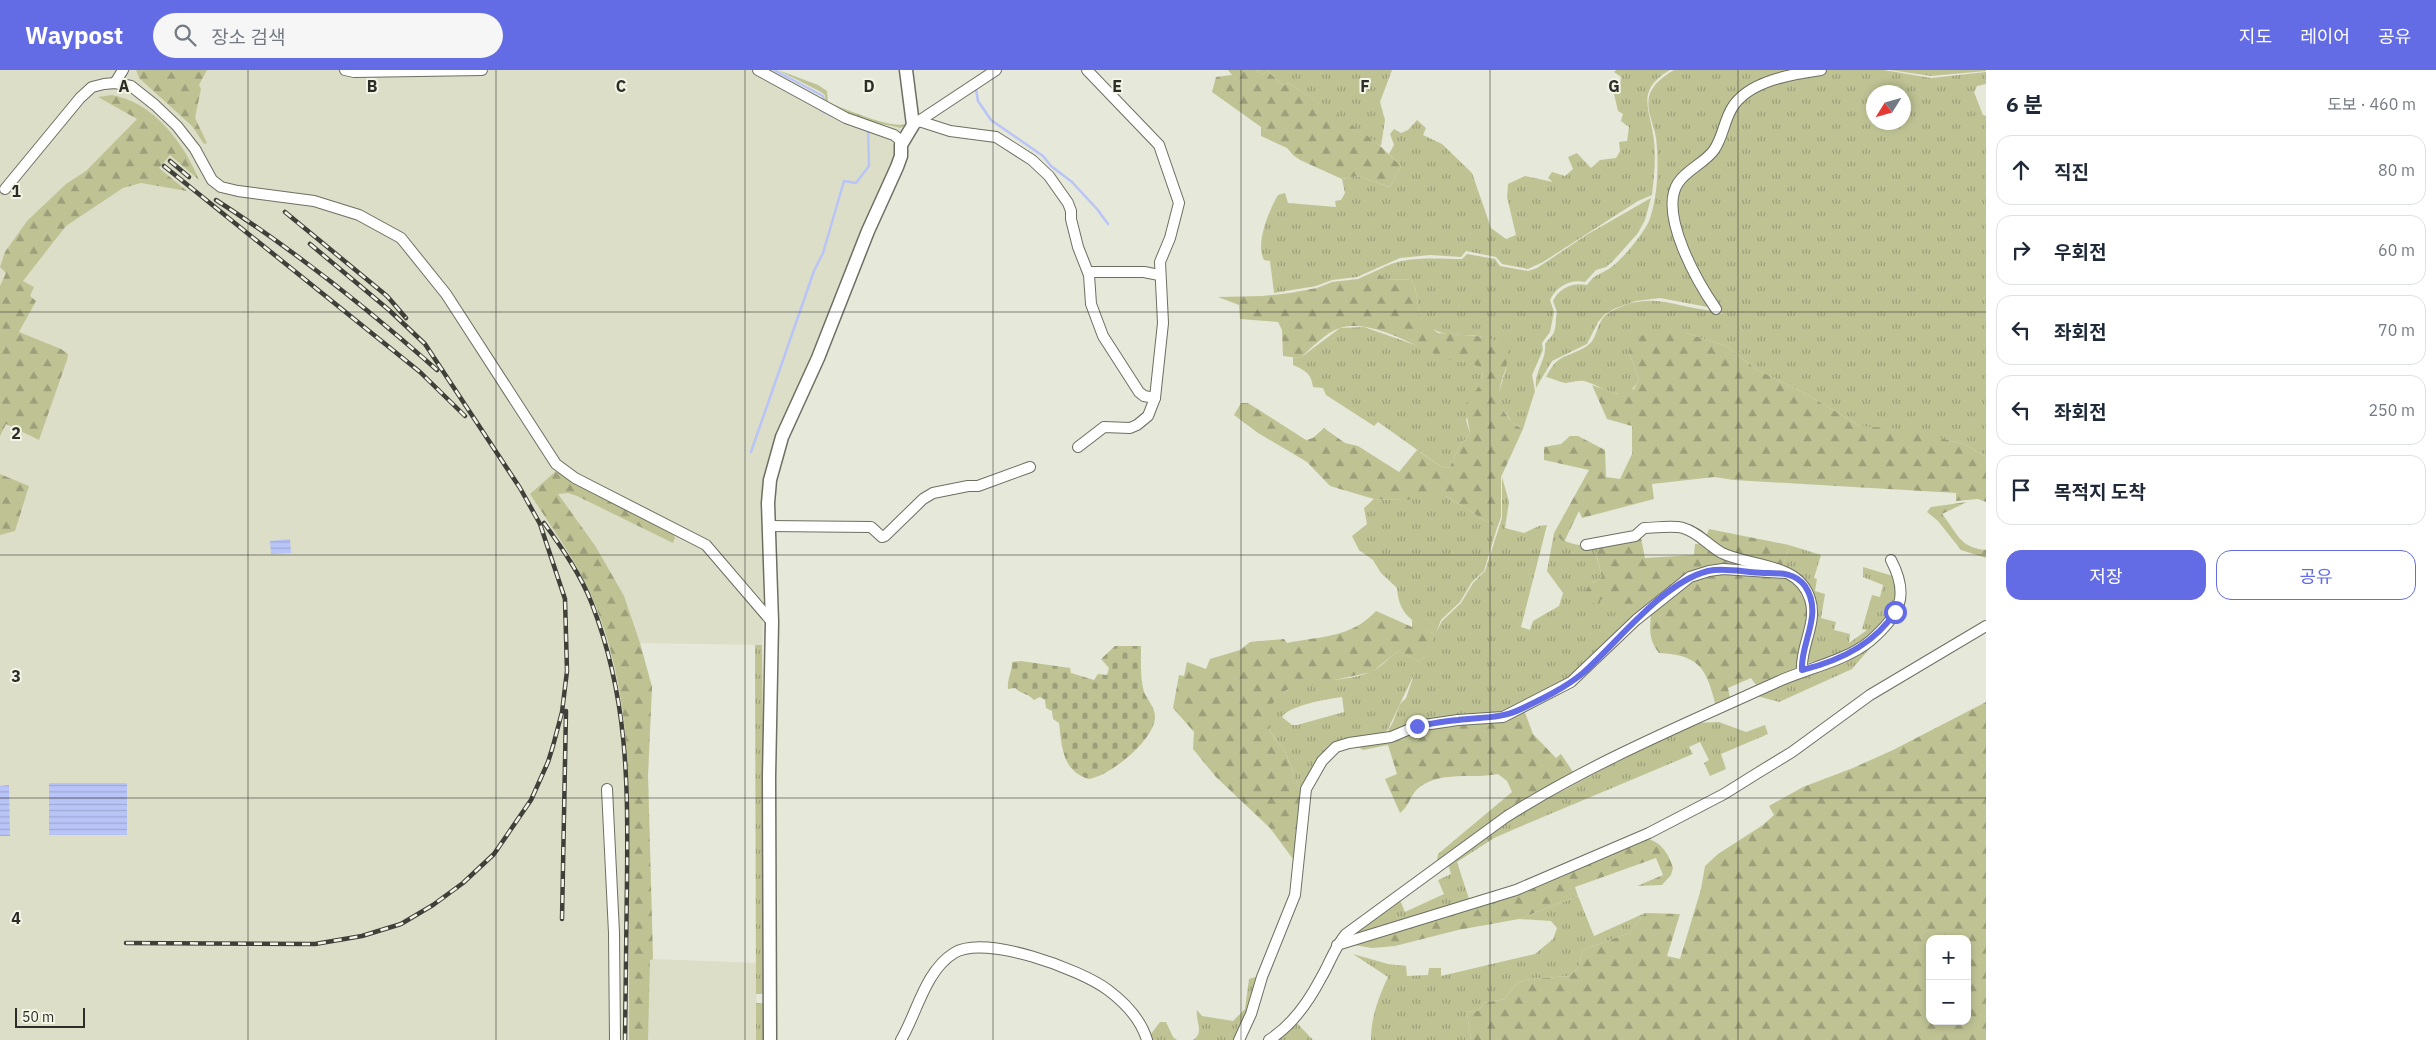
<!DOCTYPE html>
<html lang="ko">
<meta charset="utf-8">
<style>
:root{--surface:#fff;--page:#f6f6f7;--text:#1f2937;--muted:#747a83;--line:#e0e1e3;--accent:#636ce5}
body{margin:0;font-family:"IBM Plex Sans","Noto Sans KR",sans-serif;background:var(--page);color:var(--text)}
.controls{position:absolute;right:15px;bottom:15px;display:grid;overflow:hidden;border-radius:10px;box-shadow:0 2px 8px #0003}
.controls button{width:45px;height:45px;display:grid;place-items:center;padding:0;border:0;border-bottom:1px solid var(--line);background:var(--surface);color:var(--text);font:25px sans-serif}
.compass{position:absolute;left:1866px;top:15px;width:45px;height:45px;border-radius:50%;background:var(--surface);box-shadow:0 2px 8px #0003;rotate:233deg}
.scale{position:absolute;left:15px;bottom:12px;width:70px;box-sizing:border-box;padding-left:5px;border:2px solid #2d2d28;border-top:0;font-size:14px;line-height:18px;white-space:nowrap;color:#2d2d28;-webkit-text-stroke:4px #f3f5e6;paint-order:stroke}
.stop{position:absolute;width:15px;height:15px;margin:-11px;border:4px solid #636ce5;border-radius:50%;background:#fff}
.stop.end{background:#636ce5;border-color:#fff;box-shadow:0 1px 5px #0008}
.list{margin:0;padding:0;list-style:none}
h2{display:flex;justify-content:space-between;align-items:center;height:65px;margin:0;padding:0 20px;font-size:21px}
h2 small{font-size:16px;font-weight:400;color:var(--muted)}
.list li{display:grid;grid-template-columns:32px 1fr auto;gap:15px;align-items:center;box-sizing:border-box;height:70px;margin:0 10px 10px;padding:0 10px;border:1px solid var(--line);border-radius:15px}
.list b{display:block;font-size:19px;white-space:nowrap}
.list em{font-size:16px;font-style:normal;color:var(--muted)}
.actions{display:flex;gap:10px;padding:15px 20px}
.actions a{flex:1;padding:11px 0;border:1px solid var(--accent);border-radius:15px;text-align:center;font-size:18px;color:var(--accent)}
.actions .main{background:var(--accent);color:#fff}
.icon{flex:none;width:28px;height:28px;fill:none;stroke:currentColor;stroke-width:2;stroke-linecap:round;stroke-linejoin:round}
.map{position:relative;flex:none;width:1986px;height:970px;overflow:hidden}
header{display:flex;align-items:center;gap:30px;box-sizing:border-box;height:70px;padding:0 25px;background:var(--accent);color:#fff}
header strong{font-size:24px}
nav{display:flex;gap:28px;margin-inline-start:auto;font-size:18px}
.search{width:350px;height:45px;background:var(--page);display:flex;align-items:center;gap:12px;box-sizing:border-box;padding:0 18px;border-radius:28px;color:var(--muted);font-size:19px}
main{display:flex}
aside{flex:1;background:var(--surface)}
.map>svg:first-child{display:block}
</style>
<header>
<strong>Waypost</strong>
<div class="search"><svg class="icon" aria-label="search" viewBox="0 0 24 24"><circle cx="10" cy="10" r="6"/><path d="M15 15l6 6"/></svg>장소 검색</div>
<nav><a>지도</a><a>레이어</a><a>공유</a></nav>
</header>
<main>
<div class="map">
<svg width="1986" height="970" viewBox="0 0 1986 970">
<defs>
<pattern id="grass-tufts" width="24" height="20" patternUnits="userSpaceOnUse" patternTransform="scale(1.25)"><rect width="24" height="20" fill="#bfc394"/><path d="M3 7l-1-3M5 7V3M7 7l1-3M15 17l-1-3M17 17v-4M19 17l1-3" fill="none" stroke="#9c9f79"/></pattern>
<pattern id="forest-firs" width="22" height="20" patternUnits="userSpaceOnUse" patternTransform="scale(1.25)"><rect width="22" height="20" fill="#bfc394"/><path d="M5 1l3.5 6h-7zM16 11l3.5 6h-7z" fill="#9c9f79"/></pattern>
<pattern id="cemetery-stones" width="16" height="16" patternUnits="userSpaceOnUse" patternTransform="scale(1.25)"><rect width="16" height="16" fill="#bfc394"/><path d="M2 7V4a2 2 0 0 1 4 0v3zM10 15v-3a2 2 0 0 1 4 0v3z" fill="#9c9f79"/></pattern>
<pattern id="water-rules" width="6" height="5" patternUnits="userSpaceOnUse" patternTransform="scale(1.25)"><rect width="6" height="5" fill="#b9c4f7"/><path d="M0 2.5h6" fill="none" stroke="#9fa9d4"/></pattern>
</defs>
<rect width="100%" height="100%" fill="#e6e8d9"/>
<polygon fill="#dcdec8" points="0,0 768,0 825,31 824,33 881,56 901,58 894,88 858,168 807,295 766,405 762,575 640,573 652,617 648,705 653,889 757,893 756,970 0,970"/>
<g fill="url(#grass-tufts)" fill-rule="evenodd">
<path d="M778,0L818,15L827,21L828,32C845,39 891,59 906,54L901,58L862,50L824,33L825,25L821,22Z"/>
<polygon points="1256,0 1392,0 1380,32 1385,50 1381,76 1289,13 1283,15 1267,1 1262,5"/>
<path d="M1616,0H1670C1634,21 1651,40 1654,71C1656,89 1654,108 1652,125L1638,131L1543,192L1528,199L1502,194L1496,187L1466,181L1461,187L1430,185L1400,188L1357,207L1332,210L1316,216L1274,223L1270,191L1264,190C1255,174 1269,140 1278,125L1285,123L1288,133L1336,137L1335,131L1341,130L1345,123L1342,109L1358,106L1390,117L1401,96L1389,84L1394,75L1390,64L1394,59L1401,63L1408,60L1417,50L1426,58L1423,65L1442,74L1472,103L1491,158L1506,169L1516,165L1507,127L1508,114L1525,106L1553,112L1548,108L1552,102L1565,106L1573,99L1568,87L1577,83L1591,98L1600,90L1616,88L1620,81L1619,72L1627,71L1629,57L1621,51L1623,44L1618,41L1614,24L1620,16L1621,7L1614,2Z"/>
<path d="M1674,0H1814L1744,24L1718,71L1691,97L1669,132L1713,238L1660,228L1636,231L1616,238L1605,244L1598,252L1587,274L1552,291L1536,318C1534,301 1547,290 1545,274C1547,270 1551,268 1553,264C1557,258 1555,249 1557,242L1553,231C1559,218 1573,212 1587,215C1596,204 1596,206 1607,200C1619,194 1644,163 1649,151C1658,127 1659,93 1656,68C1654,54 1646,41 1649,27C1652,14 1664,6 1674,0Z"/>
<path d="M1826,0H1884L1931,8L1986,2V14L1977,16L1974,22L1983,45L1986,46V387L1966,375L1952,371L1860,356L1806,324L1756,299L1726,276L1686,263H1646L1629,282L1639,310C1624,338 1604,316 1584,311C1578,310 1571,313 1565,313C1559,312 1552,308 1546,307C1559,282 1566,289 1587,276C1598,269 1596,252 1607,244C1649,218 1674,238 1715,241L1723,244L1717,238L1685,179L1674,124L1706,89L1732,39L1755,18ZM1874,22H1904V52H1874Z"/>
<polygon points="1890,0 1986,0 1986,1 1931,6"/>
<path d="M1651,128L1645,150L1638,163L1613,191L1606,197L1596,200L1585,212C1570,209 1556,217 1550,230L1554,242L1550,262L1542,273L1543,280L1532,305L1535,321L1523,359L1512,352L1501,337L1498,325L1506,299L1497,272C1468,257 1444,276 1420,248L1415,217L1411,210C1399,207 1383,215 1378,200C1405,185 1432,189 1462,189L1467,184L1495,189L1500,196L1528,201L1537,198L1588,164Z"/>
<path d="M1364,257L1464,292H1474L1482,300L1483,311L1466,350L1470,363L1459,377L1450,397L1443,398L1378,352L1374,356L1326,325L1323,318L1313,317C1311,303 1306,301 1293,295V287L1300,288L1340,258Z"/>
<path d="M1502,407L1509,432L1505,458L1524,463L1539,456L1547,455L1521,557L1530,560L1533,551L1559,536L1563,523L1547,501L1554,463C1568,476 1582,477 1601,473L1596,484L1602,507L1590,514L1609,524H1619L1629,536L1599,584L1582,602L1520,638L1384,667L1392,654L1400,634L1406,628L1416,599L1442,551L1461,533L1473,513L1485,501L1502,448Z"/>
<path d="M1436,425L1446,426L1497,458L1484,501L1472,512L1460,532L1441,550L1435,565C1413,551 1399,546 1397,518L1381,503L1373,490L1359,480L1352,466L1367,454L1364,438L1374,429L1404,430Z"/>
<path d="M1789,475L1821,485L1814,508L1817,509L1815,521L1825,524L1821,548L1836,552L1834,560L1850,564L1849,573L1867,560L1862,559L1872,525L1880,527L1883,515L1863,507V497L1896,507C1904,557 1849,585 1807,593L1813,559L1782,499Z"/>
<polygon points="1877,570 1852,599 1779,632 1757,626 1811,603"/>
<polygon points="755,575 762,575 766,924 756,924"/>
<path d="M1398,581L1420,592L1388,659L1385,663L1336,676L1303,728L1284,679C1275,670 1261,652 1268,639C1288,603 1339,616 1370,602C1381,598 1388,588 1398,581ZM1342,627L1344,642L1297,655H1292L1282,647C1290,635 1328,629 1342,627Z"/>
<polygon points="1719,652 1746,662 1765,655 1768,664 1721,684 1726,699 1710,706 1704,693 1709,690 1700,672 1689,677 1693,684 1517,758 1494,768 1457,792 1470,832 1352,868 1351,864 1400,830 1405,842 1444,824 1438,810 1451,804 1448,794 1508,750 1652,673 1693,653"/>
<path d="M1578,826L1594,866L1645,843L1629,863L1583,880L1578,898L1569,906L1530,909L1518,912L1504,929L1484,933L1478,941L1467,942L1471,970H1371C1371,948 1378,928 1388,907L1353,884L1388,894L1406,896L1407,906L1428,905L1429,898H1441V906L1535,884L1553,869L1557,858L1551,851L1519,849Z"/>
<path d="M1259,906L1237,970H1193C1205,962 1195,951 1197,940L1202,946L1233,951L1245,939L1249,909Z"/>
<rect x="756" y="933" width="11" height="37"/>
<polygon points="1295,951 1313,970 1274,970"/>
<polygon points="1160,952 1166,952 1173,967 1177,970 1149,970 1148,968"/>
</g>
<g fill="url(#forest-firs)" fill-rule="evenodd">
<polygon points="136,0 207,0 199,15 201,19 195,48 207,73 204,74 192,56 139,8"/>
<polygon points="1228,0 1256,0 1262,5 1267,1 1283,15 1289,13 1375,71 1401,96 1390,117 1358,106 1342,109 1300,90 1293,85 1287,78 1261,66 1261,57 1212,22 1216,7 1232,5"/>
<path d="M112,25C153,32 184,73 199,110L170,85L159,98L187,121L141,113L123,118L66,156L23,211L34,217L30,226L36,231L19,262L61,279L68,284L67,290L39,370L6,354L0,366V216L6,203L0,197L5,182L27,151L66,114L86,101L137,49L98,27Z"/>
<path d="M1378,200C1383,215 1399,207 1411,210L1415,217L1420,248L1438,263L1488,267L1507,278C1512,303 1489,317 1505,343C1510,351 1515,355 1523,359L1501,407V447L1497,458L1446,426L1404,430L1374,429L1330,416L1307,392L1258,363L1234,345L1241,333H1248L1306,370L1313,368L1324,358L1345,373L1358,376L1399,402L1417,380L1443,398L1450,397L1459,377L1470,363L1465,335L1483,311L1482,300C1469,288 1463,294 1447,289C1417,278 1372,248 1340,258C1326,262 1311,279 1300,288L1283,286L1282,260L1278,252L1240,249L1239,235L1218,227L1262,226L1290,223L1317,218L1332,212L1358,209Z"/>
<polygon points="1665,262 1686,263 1726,276 1756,299 1806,324 1860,356 1902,359 1952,371 1966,375 1986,387 1986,432 1978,429 1956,431 1956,423 1734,410 1714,407 1652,414 1654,429 1582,448 1579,441 1564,472 1554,463 1589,400 1544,390 1544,377 1561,374 1570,366 1578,366 1605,380 1606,407 1620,409 1632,384 1632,356 1607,349 1592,315 1617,324 1634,319 1639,310 1629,282 1630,273 1646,263"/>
<path d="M555,402L560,403L674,465L675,468L673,473L577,426L568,423L558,424L596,477L624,526L640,573L652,617L648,705L653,889L650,890L648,970H629C629,914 629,859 629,803C630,713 630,624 597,539C581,497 554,461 530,424Z"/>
<polygon points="0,404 29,416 15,461 0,465"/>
<path d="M1967,432L1942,444C1957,462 1959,478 1986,480V488L1961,480L1938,451L1927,442L1931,437Z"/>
<polygon points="1709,459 1789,475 1782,499 1723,480 1706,467"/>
<polygon points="1641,468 1645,488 1694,485 1695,474 1706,473 1764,497 1708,499 1599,584 1596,581 1629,536 1618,533 1619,524 1608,524 1596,534 1581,527 1590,514 1602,507 1596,483 1601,473"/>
<path d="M1724,503L1788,508L1801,518L1808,536V548L1796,598L1756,615L1751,608L1728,618L1730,628L1715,633C1706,597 1698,585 1659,583C1648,570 1650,557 1651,542L1696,508Z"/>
<path d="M1376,541L1412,557V550L1435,565L1420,592L1398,581L1372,602L1287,620C1261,639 1261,656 1284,679L1303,728L1296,793L1270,758L1216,707L1193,679L1194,662L1173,638L1179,605L1184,606L1187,592L1206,599L1210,589L1240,580L1250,572L1284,569L1287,573C1321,566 1351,568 1376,541Z"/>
<path d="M1986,632V970H1471L1467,942L1478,941L1484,933L1504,929L1518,912L1530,909L1569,906L1578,898L1583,880L1629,863L1645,843L1680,844L1667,886L1680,889L1701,819L1705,796L1718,784L1763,755L1774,745L1769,736L1803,717L1853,698L1893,680ZM1930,869H1967V951H1930Z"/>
<path d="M1524,640L1533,664L1556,688L1561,684L1575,705L1436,796L1438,784L1512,722L1507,711L1498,704C1473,709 1443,701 1421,716C1410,723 1410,736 1400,743L1385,709L1397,704L1388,675L1363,680L1355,675L1413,660Z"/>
<path d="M1649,769C1663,774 1669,785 1673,798L1671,805L1662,815L1637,816L1663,805L1656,788L1575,817L1578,826L1519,849L1458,860L1395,876L1372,878L1354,875Z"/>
</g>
<path fill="url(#cemetery-stones)" d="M1115,576H1141C1141,591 1140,608 1144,622C1147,629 1155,638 1155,646C1156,669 1110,706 1089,709C1062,701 1062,677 1059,653L1053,649L1052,641L1046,638L1045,630L1040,627L1034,630C1028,623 1021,624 1015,618L1008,619C1007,609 1012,602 1012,592L1021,591L1070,598L1071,603L1094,610L1098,604L1107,605L1109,598L1101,589Z"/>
<g fill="url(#water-rules)">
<polygon points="290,469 291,483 271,484 270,471"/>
<rect x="49" y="713" width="78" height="52"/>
<polygon points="9,715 10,766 0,766 0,716"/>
</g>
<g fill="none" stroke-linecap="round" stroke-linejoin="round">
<g stroke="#b9c4f7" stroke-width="2.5">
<polyline points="774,0 823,26 823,31"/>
<polyline points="980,16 976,19 978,31 991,50 1043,86 1051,96 1072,112 1097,139 1108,154"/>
<polyline points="821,37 820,40 832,46"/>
<polyline points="751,382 814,201 823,183 844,111 856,113 869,96 868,58"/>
</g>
<defs>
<g id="minor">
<polyline points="345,0 354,2 482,0"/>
<polyline points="758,0 846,48 894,65 899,69 901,75"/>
<polyline points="115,13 123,0"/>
<polyline points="919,51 950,61 996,67 1032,90 1049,106 1068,133 1071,141 1071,149 1078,177 1089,205 1091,234 1103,266 1139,322 1144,326 1155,328"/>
<polyline points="916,53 996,0"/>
<polyline points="5,119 80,28 92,17 104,14 115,13 131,16 155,35 177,56 195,79 212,110 221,117 238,121 314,131 359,145 401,168 446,224 556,394 575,408 706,475 772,552"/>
<polyline points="1089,202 1144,202 1159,205"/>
<path d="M1716,239C1698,213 1658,144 1678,113C1687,99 1705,93 1714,80C1723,67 1724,51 1732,38C1748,11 1792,4 1821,0"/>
<polyline points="1078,377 1104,357 1130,358 1137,355 1148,346 1155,328 1163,253 1160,192 1170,168 1179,133 1159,75 1087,0"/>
<polyline points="769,456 871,457 882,467 885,466 923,429 933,423 968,416 978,416 1030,397"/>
<path d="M1586,475L1635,466L1644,458C1656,458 1672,455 1683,458C1698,462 1709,476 1722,483C1751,497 1799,492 1810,529C1818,553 1800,577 1802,600"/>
<polyline points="607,719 614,863 615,970"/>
<polyline points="1337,875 1516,820 1649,763 1724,724 1756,704 1792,682 1870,625 1986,556"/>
<path d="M901,970C917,943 925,901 954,883C985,864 1080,899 1108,920C1124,932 1141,950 1147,970"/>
<polyline points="1239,970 1251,944 1262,907 1295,825 1306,719 1322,691 1336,677 1349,673 1391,667 1417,656 1458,650 1503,647 1571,612 1636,550 1690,507 1709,501 1723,499 1785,503"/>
<path d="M1269,970C1291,956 1309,931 1321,908C1330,893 1334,878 1346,864L1506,747C1591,693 1685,654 1777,612C1805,599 1846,591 1870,571C1900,545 1910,526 1891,490"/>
</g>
<polyline id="tertiary" points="770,970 769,707 772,552 768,433 770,410 782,367 818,288 868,161 897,97 901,86 901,75 913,55 906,0"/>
</defs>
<use href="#minor" stroke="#6d6f62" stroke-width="12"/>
<use href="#tertiary" stroke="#6d6f62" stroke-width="15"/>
<use href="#minor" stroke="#fff" stroke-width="10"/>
<use href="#tertiary" stroke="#fff" stroke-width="12"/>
<defs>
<g id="rail">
<polyline points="170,91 189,107"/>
<polyline points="164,96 420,302 465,346"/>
<path d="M216,130C294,180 367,238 437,300"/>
<polyline points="285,142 387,226 406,248"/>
<path d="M544,453C562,478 581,505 592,534C628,628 628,712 627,811C626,864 626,917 625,970"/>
<polyline points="562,849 566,641"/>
<polyline points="126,873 315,874 362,866 401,854 433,835 463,813 494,784 531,730 548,692 553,676 562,642 567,601 565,529 540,454 520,418 425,274 389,240 310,174"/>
</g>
</defs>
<use href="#rail" stroke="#40403a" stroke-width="4.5"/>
<use href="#rail" stroke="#f3f5e6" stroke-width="2.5" stroke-dasharray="8" stroke-linecap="butt"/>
</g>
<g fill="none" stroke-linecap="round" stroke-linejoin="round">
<path stroke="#636ce5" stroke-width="6" d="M1417,656C1431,654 1444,651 1458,650C1480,647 1501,649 1521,639C1542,629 1565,618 1583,603C1617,573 1663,512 1708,501C1726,497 1746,503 1764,503C1779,503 1795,502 1805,516C1824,544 1800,573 1802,600C1839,591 1874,575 1895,542"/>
</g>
<path fill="none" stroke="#2d2d28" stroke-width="1" stroke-opacity="0.55" d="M248,0V970M496,0V970M745,0V970M993,0V970M1241,0V970M1490,0V970M1738,0V970M0,242H1986M0,485H1986M0,728H1986"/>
<g font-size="16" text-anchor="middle" font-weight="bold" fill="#2d2d28" stroke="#f3f5e6" stroke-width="4" stroke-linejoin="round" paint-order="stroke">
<text x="124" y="22">A</text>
<text x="372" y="22">B</text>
<text x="621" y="22">C</text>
<text x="869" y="22">D</text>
<text x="1117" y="22">E</text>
<text x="1365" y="22">F</text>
<text x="1614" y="22">G</text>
<text x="16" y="127">1</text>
<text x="16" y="369">2</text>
<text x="16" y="612">3</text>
<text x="16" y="854">4</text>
</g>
</svg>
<div class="controls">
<button>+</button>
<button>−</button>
</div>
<svg class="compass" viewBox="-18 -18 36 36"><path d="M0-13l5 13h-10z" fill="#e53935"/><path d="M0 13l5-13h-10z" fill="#747a83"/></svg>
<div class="scale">50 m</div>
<div class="stop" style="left:1895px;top:542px"></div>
<div class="stop end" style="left:1417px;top:656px"></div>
</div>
<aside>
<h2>6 분<small>도보 · 460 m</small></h2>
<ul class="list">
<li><svg class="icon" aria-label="ahead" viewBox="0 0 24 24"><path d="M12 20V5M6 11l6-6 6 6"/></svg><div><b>직진</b></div><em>80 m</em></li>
<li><svg class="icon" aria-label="right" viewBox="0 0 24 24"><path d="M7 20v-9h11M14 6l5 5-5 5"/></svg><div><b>우회전</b></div><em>60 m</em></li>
<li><svg class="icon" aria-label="left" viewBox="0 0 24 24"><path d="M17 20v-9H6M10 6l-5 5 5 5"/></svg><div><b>좌회전</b></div><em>70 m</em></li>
<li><svg class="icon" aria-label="left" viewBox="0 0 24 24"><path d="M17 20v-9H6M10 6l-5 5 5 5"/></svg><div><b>좌회전</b></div><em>250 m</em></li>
<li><svg class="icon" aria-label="arrive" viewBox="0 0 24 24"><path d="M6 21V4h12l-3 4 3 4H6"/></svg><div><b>목적지 도착</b></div></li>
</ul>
<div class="actions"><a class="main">저장</a><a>공유</a></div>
</aside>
</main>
